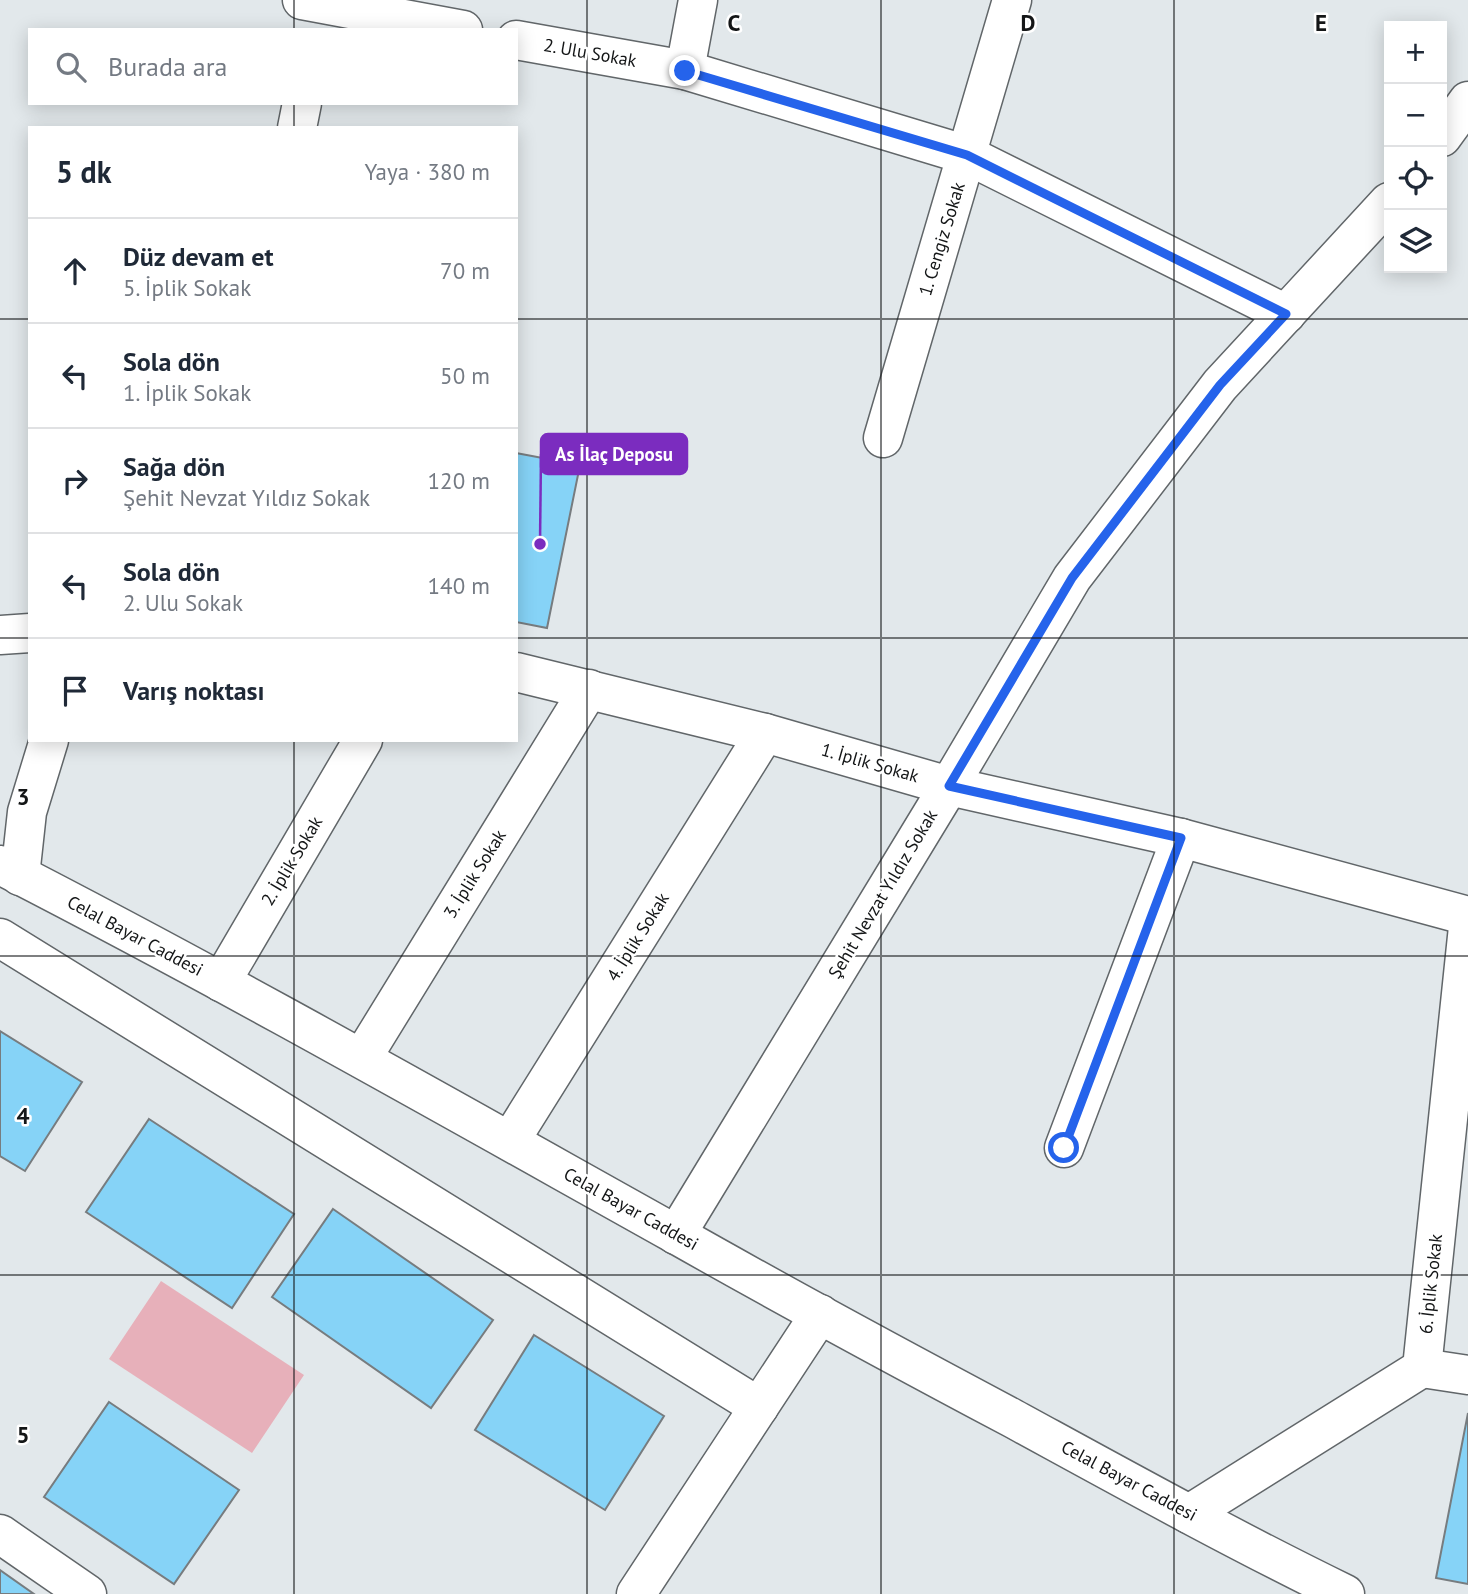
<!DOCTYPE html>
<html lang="tr">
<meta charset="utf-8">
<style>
:root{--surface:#fff;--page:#f6f6f7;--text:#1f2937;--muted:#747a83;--line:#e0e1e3}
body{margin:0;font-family:"PT Sans",sans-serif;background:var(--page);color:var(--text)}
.controls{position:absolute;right:21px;top:21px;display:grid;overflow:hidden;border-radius:0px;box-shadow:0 4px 18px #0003}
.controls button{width:63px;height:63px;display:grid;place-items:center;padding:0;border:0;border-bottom:2px solid var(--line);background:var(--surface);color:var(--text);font:35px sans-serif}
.stop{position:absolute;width:21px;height:21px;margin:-16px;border:5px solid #2563eb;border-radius:50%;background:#fff}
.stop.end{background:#2563eb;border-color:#fff;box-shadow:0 2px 7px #0008}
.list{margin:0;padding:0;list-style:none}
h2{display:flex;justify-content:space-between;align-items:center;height:91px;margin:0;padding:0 28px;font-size:30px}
h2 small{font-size:23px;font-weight:400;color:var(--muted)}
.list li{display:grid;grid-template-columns:46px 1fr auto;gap:21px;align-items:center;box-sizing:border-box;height:105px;padding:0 28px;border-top:2px solid var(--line)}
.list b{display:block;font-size:26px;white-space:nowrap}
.list p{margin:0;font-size:23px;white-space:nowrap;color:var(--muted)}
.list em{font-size:23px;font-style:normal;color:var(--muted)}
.icon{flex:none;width:38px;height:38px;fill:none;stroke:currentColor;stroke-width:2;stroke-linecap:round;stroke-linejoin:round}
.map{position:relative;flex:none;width:1468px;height:1594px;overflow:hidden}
.search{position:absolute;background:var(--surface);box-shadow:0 4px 18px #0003;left:28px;top:28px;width:490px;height:77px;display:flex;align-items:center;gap:18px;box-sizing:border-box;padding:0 24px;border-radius:0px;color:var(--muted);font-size:26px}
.panel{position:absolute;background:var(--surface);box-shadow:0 4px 18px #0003;left:28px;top:126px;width:490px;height:616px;border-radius:0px}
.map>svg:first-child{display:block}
</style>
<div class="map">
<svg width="1468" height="1594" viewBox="0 0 1468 1594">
<rect width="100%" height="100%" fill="#e2e8eb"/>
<polygon fill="#e7b0ba" points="161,1281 304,1375 252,1453 109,1359"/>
<g fill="#86d3f7" stroke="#777c7f" stroke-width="2">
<polygon points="516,453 580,465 547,628 516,622"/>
<polygon points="0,1031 82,1082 25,1171 0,1156"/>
<polygon points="149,1119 294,1214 232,1308 86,1212"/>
<polygon points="333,1209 493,1320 431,1408 272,1297"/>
<polygon points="534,1335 664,1416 605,1510 475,1430"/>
<polygon points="109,1402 239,1490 174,1584 44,1497"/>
<polygon points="1468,1413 1468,1584 1436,1578"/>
<polygon points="0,1570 34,1594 0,1594"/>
</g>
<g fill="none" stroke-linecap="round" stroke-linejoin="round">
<defs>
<g id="street">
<polyline points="302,0 463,30"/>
<polyline points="516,40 685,70 967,155 1286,314"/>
<polyline points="685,70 698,0"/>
<polyline points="297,128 302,103"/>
<polyline points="1442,137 1468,101"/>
<polyline points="883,438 1012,0"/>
<polyline points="0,635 30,633"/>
<polyline points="516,672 765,733 949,786 1181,838 1468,916"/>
<polyline points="20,876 27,812 49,740"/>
<polyline points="0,938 759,1407"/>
<polyline points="221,982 363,740"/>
<polyline points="362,1058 589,689"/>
<polyline points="510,1141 765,733"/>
<polyline points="1064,1148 1181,838"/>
<polyline points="676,1235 949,786 1072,578 1220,385 1389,202"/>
<polyline points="1422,1368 1468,1375"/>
<polyline points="1189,1514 1422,1368 1468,927"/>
<polyline points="0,1534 87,1594"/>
<polyline points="636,1594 820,1314"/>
</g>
<path id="secondary" d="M0,865C228,982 451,1109 675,1234C786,1297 899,1358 1012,1418C1122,1478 1232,1539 1345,1594"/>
</defs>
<use href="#street" stroke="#616669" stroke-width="41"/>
<use href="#secondary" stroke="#616669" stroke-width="41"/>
<use href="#street" stroke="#fff" stroke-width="38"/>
<use href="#secondary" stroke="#fff" stroke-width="38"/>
</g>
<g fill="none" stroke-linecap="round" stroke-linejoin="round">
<polyline stroke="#2563eb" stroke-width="9" points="685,71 967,155 1286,314 1220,385 1072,578 949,786 1181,838 1064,1148"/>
</g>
<path fill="none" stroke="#141617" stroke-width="2" stroke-opacity="0.55" d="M294,0V30M587,0V1594M881,0V1594M1174,0V1594M294,103V128M0,319H30M516,319H1468M0,638H30M516,638H1468M294,740V1594M0,956H1468M0,1275H1468"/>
<g text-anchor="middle" stroke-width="5" stroke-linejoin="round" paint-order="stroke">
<g font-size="18" fill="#141617" stroke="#fff">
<text transform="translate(590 53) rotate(10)" y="6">2. Ulu Sokak</text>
<text transform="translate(942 239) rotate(-73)" y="6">1. Cengiz Sokak</text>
<text transform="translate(870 763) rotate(16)" y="6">1. İplik Sokak</text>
<text transform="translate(292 861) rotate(-59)" y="6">2. İplik Sokak</text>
<text transform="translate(475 874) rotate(-58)" y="6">3. İplik Sokak</text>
<text transform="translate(883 894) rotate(-59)" y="6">Şehit Nevzat Yıldız Sokak</text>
<text transform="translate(135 936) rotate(28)" y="6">Celal Bayar Caddesi</text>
<text transform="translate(638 937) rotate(-58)" y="6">4. İplik Sokak</text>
<text transform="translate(631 1209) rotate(29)" y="6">Celal Bayar Caddesi</text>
<text transform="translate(1431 1284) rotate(-84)" y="6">6. İplik Sokak</text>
<text transform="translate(1129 1481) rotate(28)" y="6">Celal Bayar Caddesi</text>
</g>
</g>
<g font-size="23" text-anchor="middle" font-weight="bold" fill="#141617" stroke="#fff" stroke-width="5" stroke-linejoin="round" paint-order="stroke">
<text x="734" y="31">C</text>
<text x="1028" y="31">D</text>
<text x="1321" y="31">E</text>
<text x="23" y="805">3</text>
<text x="23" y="1124">4</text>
<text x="23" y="1443">5</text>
</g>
<path fill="none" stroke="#7b2cbf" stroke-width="2.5" d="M540 544L541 454"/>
<circle fill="#7b2cbf" stroke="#fff" stroke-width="2.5" cx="540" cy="544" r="7"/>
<rect fill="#7b2cbf" stroke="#7b2cbf" stroke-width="2.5" x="541" y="434" width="146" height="40" rx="7"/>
<g font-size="19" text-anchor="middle" font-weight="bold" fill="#fff">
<text x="614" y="461">As İlaç Deposu</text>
</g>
</svg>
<div class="controls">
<button>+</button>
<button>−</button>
<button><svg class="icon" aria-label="locate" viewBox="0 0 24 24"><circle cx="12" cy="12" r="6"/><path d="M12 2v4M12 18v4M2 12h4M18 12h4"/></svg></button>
<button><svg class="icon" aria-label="layers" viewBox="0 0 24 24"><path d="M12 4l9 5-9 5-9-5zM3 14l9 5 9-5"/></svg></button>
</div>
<div class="stop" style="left:1064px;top:1148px"></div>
<div class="stop end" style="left:685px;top:71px"></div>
<div class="search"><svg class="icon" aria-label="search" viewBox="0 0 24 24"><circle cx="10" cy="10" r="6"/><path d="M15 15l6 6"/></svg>Burada ara</div>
<section class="panel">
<h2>5 dk<small>Yaya · 380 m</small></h2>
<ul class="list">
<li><svg class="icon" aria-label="ahead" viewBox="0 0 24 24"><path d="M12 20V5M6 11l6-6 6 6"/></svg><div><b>Düz devam et</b><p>5. İplik Sokak</p></div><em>70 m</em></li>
<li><svg class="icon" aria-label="left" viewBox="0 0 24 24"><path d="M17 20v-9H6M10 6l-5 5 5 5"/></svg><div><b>Sola dön</b><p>1. İplik Sokak</p></div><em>50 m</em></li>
<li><svg class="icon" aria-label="right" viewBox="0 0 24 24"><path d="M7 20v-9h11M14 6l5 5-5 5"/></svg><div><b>Sağa dön</b><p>Şehit Nevzat Yıldız Sokak</p></div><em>120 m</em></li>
<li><svg class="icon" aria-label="left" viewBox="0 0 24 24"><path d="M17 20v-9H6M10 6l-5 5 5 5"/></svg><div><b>Sola dön</b><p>2. Ulu Sokak</p></div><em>140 m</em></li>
<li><svg class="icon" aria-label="arrive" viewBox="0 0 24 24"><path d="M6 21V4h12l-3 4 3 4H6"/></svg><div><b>Varış noktası</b></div></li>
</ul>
</section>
</div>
